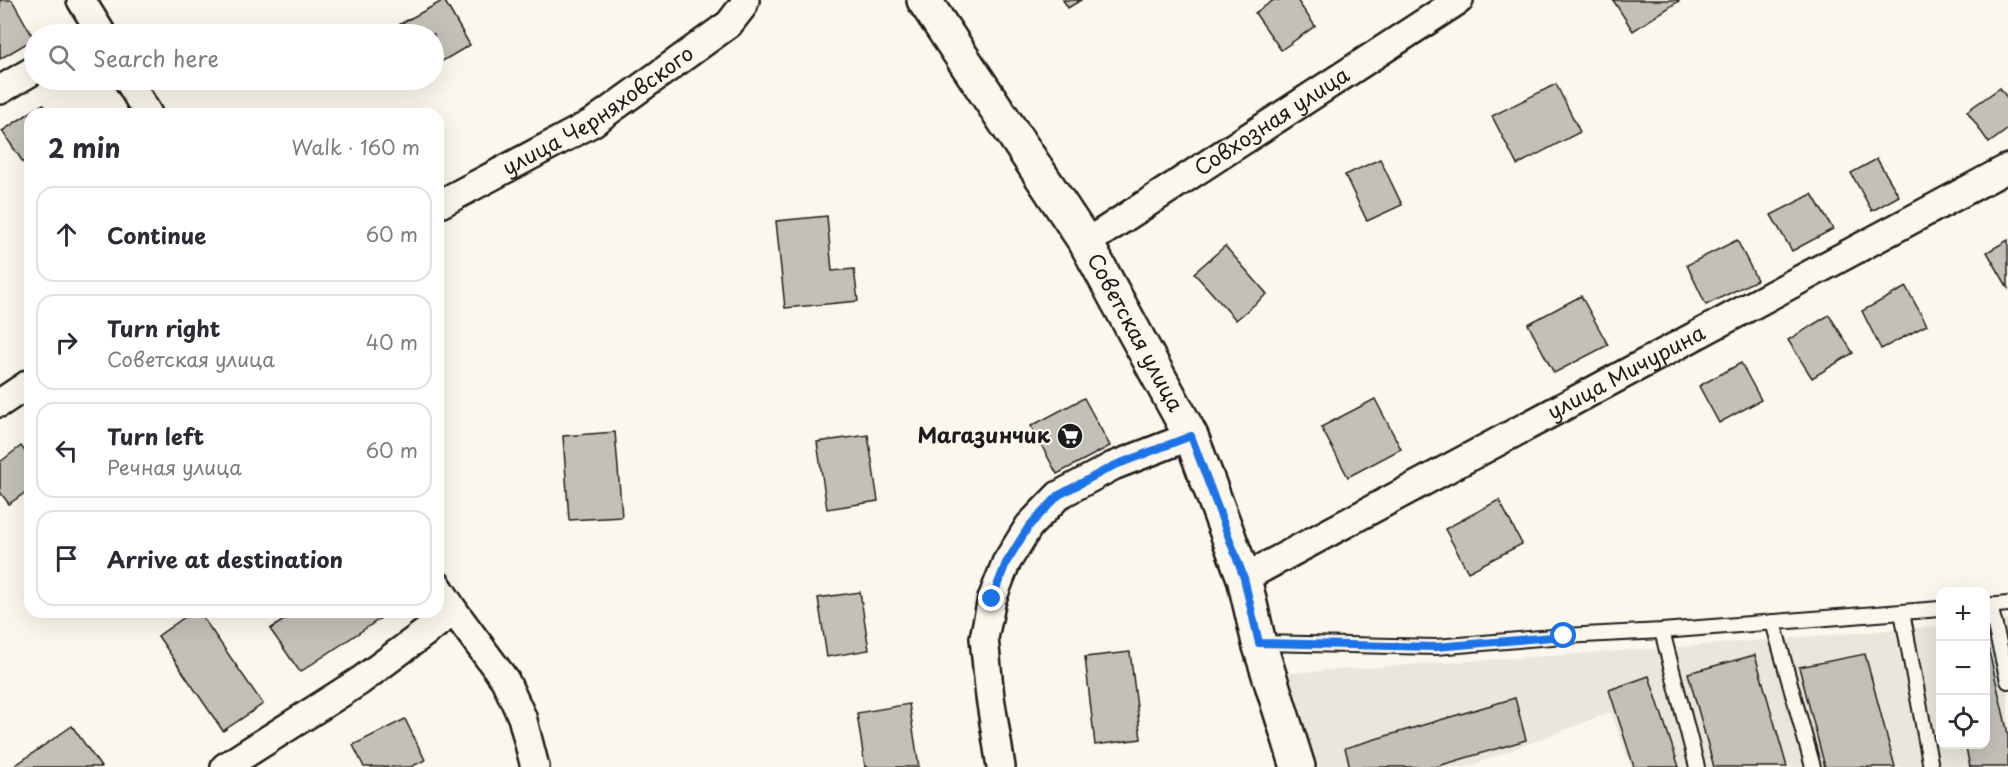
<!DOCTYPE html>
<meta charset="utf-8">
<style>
:root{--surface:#fff;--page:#f7f7f7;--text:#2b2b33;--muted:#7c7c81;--line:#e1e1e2}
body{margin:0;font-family:"Playpen Sans",sans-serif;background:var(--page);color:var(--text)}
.controls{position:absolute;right:18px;bottom:18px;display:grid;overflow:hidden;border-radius:12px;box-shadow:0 6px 24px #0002}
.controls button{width:54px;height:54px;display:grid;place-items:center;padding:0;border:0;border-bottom:2px solid var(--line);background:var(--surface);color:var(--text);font:30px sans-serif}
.stop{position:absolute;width:18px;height:18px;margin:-14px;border:4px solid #1a73e8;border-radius:50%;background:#fff}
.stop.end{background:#1a73e8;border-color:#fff;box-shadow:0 2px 6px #0008}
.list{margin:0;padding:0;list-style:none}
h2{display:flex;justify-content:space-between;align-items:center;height:78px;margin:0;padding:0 24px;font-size:26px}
h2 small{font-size:20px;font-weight:400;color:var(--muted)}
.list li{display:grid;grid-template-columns:39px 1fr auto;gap:18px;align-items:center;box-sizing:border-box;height:96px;margin:0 12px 12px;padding:0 12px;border:2px solid var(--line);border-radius:18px}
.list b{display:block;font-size:22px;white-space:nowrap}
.list p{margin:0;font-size:20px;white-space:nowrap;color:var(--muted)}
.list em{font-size:20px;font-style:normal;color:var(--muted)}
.icon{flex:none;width:33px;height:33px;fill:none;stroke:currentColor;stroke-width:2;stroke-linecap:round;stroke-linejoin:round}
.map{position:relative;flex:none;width:2008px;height:767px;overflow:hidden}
.search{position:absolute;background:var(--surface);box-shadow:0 6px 24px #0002;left:24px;top:24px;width:420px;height:66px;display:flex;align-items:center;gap:15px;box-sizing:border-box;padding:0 21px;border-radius:33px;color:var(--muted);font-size:22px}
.panel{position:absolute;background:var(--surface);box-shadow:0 6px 24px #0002;left:24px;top:108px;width:420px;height:510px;border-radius:18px}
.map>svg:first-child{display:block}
</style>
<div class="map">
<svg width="2008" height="767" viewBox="0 0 2008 767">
<rect width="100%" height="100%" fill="#fbf7ec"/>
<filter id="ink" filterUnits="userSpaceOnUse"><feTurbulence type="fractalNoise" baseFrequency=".0167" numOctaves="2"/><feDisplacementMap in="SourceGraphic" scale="12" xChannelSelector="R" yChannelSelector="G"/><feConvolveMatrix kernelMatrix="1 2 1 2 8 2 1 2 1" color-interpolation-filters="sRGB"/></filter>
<g filter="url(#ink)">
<polygon fill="#eae6dc" points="2008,619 2008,767 1631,767 1611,712 1467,767 1318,767 1289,673 1666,648 1940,626 1940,744 1986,744 1986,622"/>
<g fill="#c3c0b8" stroke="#1c1c1c" stroke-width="1.5">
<polygon points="0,0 12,0 34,39 0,59"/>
<polygon points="444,0 470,45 434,66 434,34 382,34"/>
<polygon points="1063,0 1081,0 1068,8"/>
<polygon points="1274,0 1297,0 1315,26 1281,50 1255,13"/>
<polygon points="1613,0 1678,0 1679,1 1633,31"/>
<polygon points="391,80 410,80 396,87"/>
<polygon points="1556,84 1580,132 1517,165 1492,116"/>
<polygon points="2000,88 2008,99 2008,129 1989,143 1967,111"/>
<polygon points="43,104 50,114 30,114 29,171 2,131"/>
<polygon points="1380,159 1402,205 1367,221 1345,175"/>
<polygon points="1877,159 1899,196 1872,211 1851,173"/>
<polygon points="1812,194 1833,229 1792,251 1771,215"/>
<polygon points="827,216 832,271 854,269 858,301 785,308 776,221"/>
<polygon points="1737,240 1757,280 1706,305 1687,265"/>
<polygon points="2008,240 2008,288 1987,252"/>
<polygon points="1225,246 1267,294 1236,320 1194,273"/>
<polygon points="1906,287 1927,325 1881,349 1862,311"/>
<polygon points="1581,296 1608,345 1554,373 1528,324"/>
<polygon points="1829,315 1853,353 1812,378 1788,340"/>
<polygon points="1741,363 1761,400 1719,423 1699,386"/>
<polygon points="1084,398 1110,446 1057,474 1031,426"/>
<polygon points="1375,399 1401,449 1348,477 1321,427"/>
<polygon points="615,432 622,517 569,520 563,436"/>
<polygon points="868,435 878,501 827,509 817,442"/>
<polygon points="21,446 30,458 30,489 9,504 0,492 0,462"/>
<polygon points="1499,500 1522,544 1468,572 1445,529"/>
<polygon points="860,592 869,650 827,657 818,598"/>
<polygon points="192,612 199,612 263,704 223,731 158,636"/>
<polygon points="296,612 390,612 300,672 270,629"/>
<polygon points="1986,638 2008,734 2008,767 1970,767 1965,744 1986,744"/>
<polygon points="1130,652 1141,739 1095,745 1085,657"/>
<polygon points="1865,654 1895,767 1825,767 1799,667"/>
<polygon points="1755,655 1787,767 1714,767 1688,673"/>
<polygon points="1649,676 1679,767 1634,767 1609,690"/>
<polygon points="1515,698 1526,740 1435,767 1350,767 1345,748"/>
<polygon points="909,704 919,767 865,767 857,713"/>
<polygon points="405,719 425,760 411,767 364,767 353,745"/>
<polygon points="72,726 101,767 13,767"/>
</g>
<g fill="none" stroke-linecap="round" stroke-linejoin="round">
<defs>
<g id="lane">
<polyline points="1990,605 2008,681"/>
<polyline points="1986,606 2008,604"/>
<polyline points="1902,612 1931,767"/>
<polyline points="1773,622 1813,767"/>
<polyline points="1662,631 1697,767"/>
<polyline points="1259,643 1436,647 1564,636 1662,631 1940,609"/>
</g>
<g id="street">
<polyline points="81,0 102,34"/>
<polyline points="128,80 148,114"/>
<polyline points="0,90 34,70"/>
<path id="s1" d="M438,205L592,123L729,24L743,6L745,0"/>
<path id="s2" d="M1086,243L1459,0"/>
<polyline points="0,403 30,383"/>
<path id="s3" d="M1244,578L2008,168"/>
<polyline points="438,586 454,611 505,680 522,717 535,767"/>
<polyline points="225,767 360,681 454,611"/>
<polyline points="1001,767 990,697 984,638 992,599 1006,563 1029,526 1059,495 1113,466 1191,436"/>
</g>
<g id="secondary">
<path id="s4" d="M924,0L1086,243L1191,436L1244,578L1259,643L1298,767"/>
</g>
</defs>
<use href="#lane" stroke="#1c1c1c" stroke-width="18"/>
<use href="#street" stroke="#1c1c1c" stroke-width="32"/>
<use href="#secondary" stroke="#1c1c1c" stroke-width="38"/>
<use href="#lane" stroke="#fbf7ec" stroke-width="14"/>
<use href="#street" stroke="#fbf7ec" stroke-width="27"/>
<use href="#secondary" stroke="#fbf7ec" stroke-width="33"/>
</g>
</g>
<g fill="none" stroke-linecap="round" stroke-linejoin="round" filter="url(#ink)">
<polyline stroke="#1a73e8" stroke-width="8" points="992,599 1006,563 1029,526 1059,495 1113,466 1191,436 1244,578 1259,643 1436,647 1564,636"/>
</g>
<defs>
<symbol id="supermarket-disc" viewBox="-11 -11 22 22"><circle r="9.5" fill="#1c1c1c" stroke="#fbf7ec"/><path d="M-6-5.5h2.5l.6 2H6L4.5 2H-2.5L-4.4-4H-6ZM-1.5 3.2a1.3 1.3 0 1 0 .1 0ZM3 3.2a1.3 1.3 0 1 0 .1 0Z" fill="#fff"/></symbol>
</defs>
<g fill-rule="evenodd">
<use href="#supermarket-disc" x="1055" y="421" width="30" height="30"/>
</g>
<g text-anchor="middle" stroke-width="4.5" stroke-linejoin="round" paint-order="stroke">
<g font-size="21" fill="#1c1c1c" stroke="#fbf7ec">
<text dy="7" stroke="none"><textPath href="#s1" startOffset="186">улица Черняховского</textPath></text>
<text dy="7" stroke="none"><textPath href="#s2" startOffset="222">Совхозная улица</textPath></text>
<text dy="7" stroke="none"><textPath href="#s4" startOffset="394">Советская улица</textPath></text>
<text dy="7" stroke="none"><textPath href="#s3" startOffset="434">улица Мичурина</textPath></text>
</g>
<g font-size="21" font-weight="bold" fill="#1c1c1c" stroke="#fbf7ec" text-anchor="end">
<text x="1050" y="443">Магазинчик</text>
</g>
</g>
</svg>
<div class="controls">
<button>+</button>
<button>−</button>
<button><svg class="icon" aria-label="locate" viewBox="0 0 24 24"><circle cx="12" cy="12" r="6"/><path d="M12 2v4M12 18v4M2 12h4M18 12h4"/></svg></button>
</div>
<div class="stop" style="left:1564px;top:636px"></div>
<div class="stop end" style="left:992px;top:599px"></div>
<div class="search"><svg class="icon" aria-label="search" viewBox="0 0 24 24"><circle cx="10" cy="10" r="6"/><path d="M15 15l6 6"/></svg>Search here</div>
<section class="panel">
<h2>2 min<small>Walk · 160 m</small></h2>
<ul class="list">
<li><svg class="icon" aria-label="ahead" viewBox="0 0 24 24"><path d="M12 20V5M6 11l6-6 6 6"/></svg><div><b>Continue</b></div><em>60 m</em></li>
<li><svg class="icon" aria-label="right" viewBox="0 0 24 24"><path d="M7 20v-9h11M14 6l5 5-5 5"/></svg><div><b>Turn right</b><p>Советская улица</p></div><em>40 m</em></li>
<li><svg class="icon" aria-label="left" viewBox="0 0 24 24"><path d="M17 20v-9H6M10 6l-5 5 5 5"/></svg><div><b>Turn left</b><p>Речная улица</p></div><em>60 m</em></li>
<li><svg class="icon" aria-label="arrive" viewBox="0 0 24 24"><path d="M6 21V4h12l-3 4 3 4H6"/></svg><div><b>Arrive at destination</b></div></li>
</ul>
</section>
</div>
